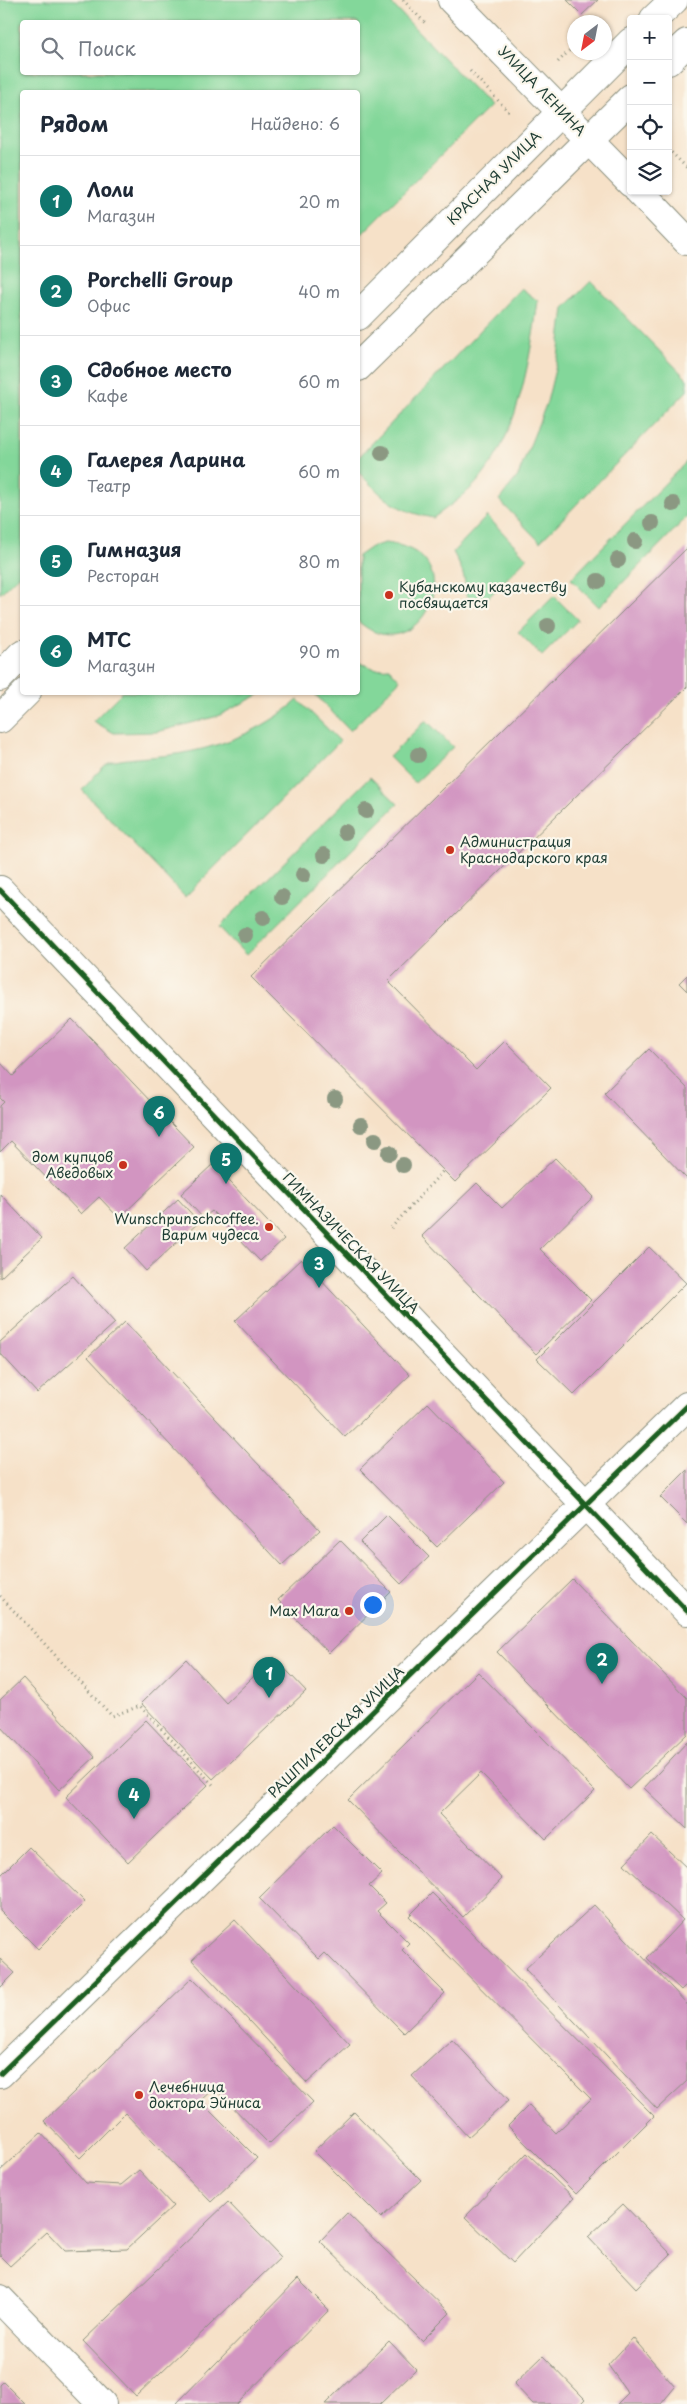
<!DOCTYPE html>
<html lang="ru">
<meta charset="utf-8">
<style>
:root{--surface:#fff;--page:#f6f6f7;--text:#1f2937;--muted:#747a83;--line:#e0e1e3;--accent:#0f766e}
body{margin:0;font-family:"Playpen Sans",sans-serif;background:var(--page);color:var(--text)}
.controls{position:absolute;right:15px;top:15px;display:grid;overflow:hidden;border-radius:5px;box-shadow:0 1px 4px #0004}
.controls button{width:45px;height:45px;display:grid;place-items:center;padding:0;border:0;border-bottom:1px solid var(--line);background:var(--surface);color:var(--text);font:25px sans-serif}
.compass{position:absolute;left:567px;top:15px;width:45px;height:45px;border-radius:50%;background:var(--surface);box-shadow:0 1px 4px #0004;rotate:212deg}
.you{position:absolute;left:372px;top:1604px;width:18px;height:18px;margin:-12px;border:4px solid #fff;border-radius:50%;background:#1a73e8;box-shadow:0 0 0 8px #1a73e833}
.badge{display:grid;place-items:center;width:32px;height:32px;border-radius:50%;background:var(--accent);color:#fff;font-size:16px;font-weight:700}
.pin{position:absolute;translate:-50% -41px;filter:drop-shadow(0 1px 2px #0008)}
.pin::after{content:'';position:absolute;top:26px;width:18px;height:15px;background:inherit;clip-path:polygon(0 0,100% 0,50% 100%)}
.list{margin:0;padding:0;list-style:none}
h2{display:flex;justify-content:space-between;align-items:center;height:65px;margin:0;padding:0 20px;font-size:21px}
h2 small{font-size:16px;font-weight:400;color:var(--muted)}
.list li{display:grid;grid-template-columns:32px 1fr auto;gap:15px;align-items:center;box-sizing:border-box;height:90px;padding:0 20px;border-top:1px solid var(--line)}
.list b{display:block;font-size:19px;white-space:nowrap}
.list p{margin:0;font-size:16px;white-space:nowrap;color:var(--muted)}
.list em{font-size:16px;font-style:normal;color:var(--muted)}
.icon{flex:none;width:28px;height:28px;fill:none;stroke:currentColor;stroke-width:2;stroke-linecap:round;stroke-linejoin:round}
.map{position:relative;flex:none;width:687px;height:2404px;overflow:hidden}
.search{position:absolute;background:var(--surface);box-shadow:0 1px 4px #0004;left:20px;top:20px;width:340px;height:55px;display:flex;align-items:center;gap:12px;box-sizing:border-box;padding:0 18px;border-radius:5px;color:var(--muted);font-size:19px}
.panel{position:absolute;background:var(--surface);box-shadow:0 1px 4px #0004;left:20px;top:90px;width:340px;height:605px;border-radius:5px}
.map>svg:first-child{display:block}
</style>
<div class="map">
<svg width="687" height="2404" viewBox="0 0 687 2404">
<rect width="100%" height="100%" fill="#fbf7ec"/>
<filter id="ink" filterUnits="userSpaceOnUse"><feTurbulence type="fractalNoise" baseFrequency=".02" numOctaves="2"/><feDisplacementMap in="SourceGraphic" scale="10" xChannelSelector="R" yChannelSelector="G"/><feConvolveMatrix kernelMatrix="1 2 1 2 8 2 1 2 1" color-interpolation-filters="sRGB"/></filter>
<filter id="wash" filterUnits="userSpaceOnUse"><feTurbulence type="fractalNoise" baseFrequency=".0096" numOctaves="4" result="noise"/><feDisplacementMap in="SourceGraphic" scale="20" xChannelSelector="R" yChannelSelector="G"/><feGaussianBlur stdDeviation="1.12" result="paint"/><feColorMatrix in="noise" values="0 0 0 0 0 0 0 0 0 0 0 0 0 0 0 0 0 1.4 0 .05"/><feComposite in="paint" operator="in"/></filter>
<g filter="url(#wash)">
<rect width="100%" height="100%" fill="#f6e1c8"/>
<g fill="#83d79a" stroke="#518a67" fill-rule="evenodd">
<path d="M0,0H388L490,106L358,238V92H22V572L0,594ZM22,22H358V72H22Z"/>
<polygon points="591,281 687,379 687,391 540,542 499,500 518,476 547,402 558,357 564,308"/>
<path d="M521,288L538,301C530,358 520,426 484,474C470,492 451,505 433,518C394,510 385,499 358,472V458Z"/>
<polygon points="687,461 687,517 599,607 571,579"/>
<path d="M487,516L527,558L479,607L466,595C466,578 461,567 453,552Z"/>
<path d="M385,543C479,551 418,676 358,621V556L371,547Z"/>
<polygon points="554,596 578,620 542,656 518,632"/>
<polygon points="358,662 375,669 389,668 400,680 350,731 314,693 358,692"/>
<polygon points="121,693 121,692 262,693 218,716 157,732 114,733 93,721"/>
<path d="M298,700L340,741L185,897L82,790C88,784 102,766 109,763C120,758 156,757 170,755C217,749 263,731 298,700Z"/>
<polygon points="426,720 453,747 415,783 389,757"/>
<polygon points="370,777 398,804 246,955 219,927"/>
</g>
<g id="blocks">
<g fill="#d295c1">
<polygon points="567,0 598,0 582,15"/>
<polygon points="687,548 687,687 388,981 476,1070 505,1041 551,1088 455,1182 251,977"/>
<polygon points="687,975 687,991 679,983"/>
<polygon points="72,1019 194,1147 119,1218 99,1197 81,1214 11,1141 0,1152 0,1106 4,1102 0,1098 0,1062 13,1076"/>
<polygon points="649,1049 687,1088 687,1179 604,1093"/>
<polygon points="555,1158 593,1197 540,1249 591,1300 536,1354 422,1236 477,1183 502,1208"/>
<polygon points="213,1164 284,1239 260,1261 212,1211 203,1218 181,1194"/>
<polygon points="0,1194 42,1238 0,1278"/>
<polygon points="178,1199 199,1222 146,1271 125,1248"/>
<polygon points="649,1247 686,1283 574,1395 537,1359"/>
<polygon points="301,1259 410,1375 345,1437 235,1321"/>
<polygon points="73,1276 115,1323 37,1393 0,1353 0,1342"/>
<polygon points="125,1322 320,1530 282,1565 88,1357"/>
<polygon points="428,1403 504,1482 437,1547 360,1469"/>
<polygon points="687,1470 687,1524 660,1497"/>
<polygon points="387,1515 429,1557 401,1584 360,1542"/>
<polygon points="340,1540 391,1592 329,1653 278,1600"/>
<polygon points="572,1579 687,1698 687,1734 629,1789 497,1652"/>
<polygon points="274,1657 306,1691 213,1779 141,1703 186,1659 226,1703"/>
<polygon points="478,1672 595,1791 546,1839 481,1773 439,1814 502,1879 463,1917 348,1800"/>
<polygon points="23,1678 95,1757 59,1790 0,1726 0,1700"/>
<polygon points="146,1720 208,1785 128,1862 66,1797"/>
<polygon points="687,1742 687,1829 644,1788"/>
<polygon points="333,1825 382,1874 369,1886 386,1903 377,1911 409,1943 402,1950 445,1993 404,2033 325,1953 319,1959 259,1898"/>
<polygon points="652,1835 687,1868 687,1984 681,1990 647,1958 683,1920 624,1864"/>
<polygon points="29,1847 85,1902 38,1949 0,1911 0,1876"/>
<polygon points="432,1893 654,2116 576,2194 508,2126 529,2105 556,2133 591,2099 409,1916"/>
<polygon points="594,1905 687,2004 687,2081 657,2109 525,1969"/>
<polygon points="235,1920 350,2044 307,2083 192,1960"/>
<polygon points="0,1959 15,1973 0,1988"/>
<polygon points="192,1978 313,2102 269,2144 214,2088 200,2101 257,2158 211,2202 125,2113 80,2158 44,2121"/>
<polygon points="452,2039 509,2100 468,2137 412,2076"/>
<polygon points="354,2112 421,2180 381,2218 314,2151"/>
<polygon points="41,2133 86,2183 121,2185 139,2170 173,2206 127,2249 65,2251 47,2232 10,2266 0,2256 0,2171"/>
<polygon points="527,2153 574,2198 513,2263 465,2217"/>
<polygon points="228,2202 281,2257 136,2396 83,2341"/>
<polygon points="623,2204 671,2254 636,2288 588,2237"/>
<polygon points="347,2213 450,2313 422,2341 320,2241"/>
<polygon points="298,2279 329,2310 237,2404 176,2404"/>
<polygon points="633,2338 675,2387 661,2404 617,2404 628,2393 608,2365"/>
<polygon points="389,2341 416,2369 380,2404 325,2404"/>
<polygon points="543,2356 585,2399 580,2404 533,2404 514,2384"/>
<polygon points="3,2382 25,2404 0,2404 0,2385"/>
</g>
</g>
</g>
<g filter="url(#ink)">
<use href="#blocks" fill-opacity="0" stroke="#8a8f7e" stroke-width="1"/>
<g fill="none" stroke-linecap="round" stroke-linejoin="round">
<defs>
<g id="minor">
<polyline points="0,890 687,1611"/>
<polyline points="0,2074 687,1406"/>
<polyline points="0,2299 102,2404"/>
</g>
<g id="major">
<polyline points="452,0 631,183"/>
<polyline points="654,19 674,0"/>
<polyline points="668,61 687,43"/>
<polyline points="639,191 687,241"/>
<polyline points="358,316 631,42"/>
<polyline points="358,367 631,98"/>
<polyline points="0,677 22,654"/>
<polyline points="0,719 27,692"/>
</g>
</defs>
<use href="#minor" stroke="#8a8f7e" stroke-width="30"/>
<use href="#major" stroke="#8a8f7e" stroke-width="30"/>
<g stroke="#8a8f7e" stroke-width="3" stroke-dasharray="1 4" stroke-linecap="butt">
<polyline points="403,0 425,23"/>
<polyline points="558,62 570,50 573,52"/>
<polyline points="470,71 508,111 511,108"/>
<polyline points="668,149 687,168"/>
<polyline points="391,1228 443,1171"/>
<polyline points="0,1596 112,1716 140,1706 215,1787"/>
</g>
<use href="#minor" stroke="#fff" stroke-width="28"/>
<use href="#major" stroke="#fff" stroke-width="28"/>
<defs>
<g id="cycleway">
<polyline points="0,890 687,1611"/>
<polyline points="0,2074 687,1406"/>
</g>
</defs>
<use href="#cycleway" stroke="#fbf7ec" stroke-width="8"/>
<use href="#cycleway" stroke="#1b5e20" stroke-width="5"/>
</g>
<g fill="#8b9882">
<circle cx="382" cy="453" r="8"/>
<circle cx="673" cy="504" r="8"/>
<circle cx="652" cy="523" r="8"/>
<circle cx="635" cy="541" r="8"/>
<circle cx="618" cy="560" r="8"/>
<circle cx="598" cy="581" r="8"/>
<circle cx="548" cy="626" r="8"/>
<circle cx="418" cy="755" r="8"/>
<circle cx="366" cy="811" r="8"/>
<circle cx="345" cy="832" r="8"/>
<circle cx="324" cy="855" r="8"/>
<circle cx="303" cy="875" r="8"/>
<circle cx="282" cy="897" r="8"/>
<circle cx="263" cy="918" r="8"/>
<circle cx="245" cy="935" r="8"/>
<circle cx="335" cy="1099" r="8"/>
<circle cx="361" cy="1125" r="8"/>
<circle cx="375" cy="1140" r="8"/>
<circle cx="389" cy="1153" r="8"/>
<circle cx="403" cy="1165" r="8"/>
</g>
</g>
<g fill="#c8321e" stroke="#fbf7ec" stroke-width="2">
<circle cx="389" cy="595" r="5"/>
<circle cx="450" cy="850" r="5"/>
<circle cx="123" cy="1165" r="5"/>
<circle cx="269" cy="1227" r="5"/>
<circle cx="349" cy="1611" r="5"/>
<circle cx="139" cy="2095" r="5"/>
</g>
<g text-anchor="middle" stroke-width="4.5" stroke-linejoin="round" paint-order="stroke">
<g font-size="14" fill="#1f3d34" stroke="#fbf7ec">
<text transform="translate(542 91) rotate(46)" y="5">УЛИЦА ЛЕНИНА</text>
<text transform="translate(494 178) rotate(-45)" y="5">КРАСНАЯ УЛИЦА</text>
<text transform="translate(351 1243) rotate(46)" y="5">ГИМНАЗИЧЕСКАЯ УЛИЦА</text>
<text transform="translate(336 1732) rotate(-44)" y="5">РАШПИЛЕВСКАЯ УЛИЦА</text>
</g>
<g font-size="14" fill="#1f3d34" stroke="#fbf7ec" text-anchor="start">
<text x="399" y="592">Кубанскому казачеству<tspan x="399" dy="16">посвящается</tspan></text>
<text x="460" y="847">Администрация<tspan x="460" dy="16">Краснодарского края</tspan></text>
<text x="113" y="1162" text-anchor="end">дом купцов<tspan x="113" dy="16">Аведовых</tspan></text>
<text x="259" y="1224" text-anchor="end">Wunschpunschcoffee.<tspan x="259" dy="16">Варим чудеса</tspan></text>
<text x="339" y="1616" text-anchor="end">Max Mara</text>
<text x="149" y="2092">Лечебница<tspan x="149" dy="16">доктора Эйниса</tspan></text>
</g>
</g>
</svg>
<div class="controls">
<button>+</button>
<button>−</button>
<button><svg class="icon" aria-label="locate" viewBox="0 0 24 24"><circle cx="12" cy="12" r="6"/><path d="M12 2v4M12 18v4M2 12h4M18 12h4"/></svg></button>
<button><svg class="icon" aria-label="layers" viewBox="0 0 24 24"><path d="M12 4l9 5-9 5-9-5zM3 14l9 5 9-5"/></svg></button>
</div>
<svg class="compass" viewBox="-18 -18 36 36"><path d="M0-13l5 13h-10z" fill="#e53935"/><path d="M0 13l5-13h-10z" fill="#747a83"/></svg>
<div class="you"></div>
<div class="pin badge" style="left:269px;top:1698px">1</div>
<div class="pin badge" style="left:602px;top:1684px">2</div>
<div class="pin badge" style="left:319px;top:1288px">3</div>
<div class="pin badge" style="left:134px;top:1819px">4</div>
<div class="pin badge" style="left:226px;top:1184px">5</div>
<div class="pin badge" style="left:159px;top:1137px">6</div>
<div class="search"><svg class="icon" aria-label="search" viewBox="0 0 24 24"><circle cx="10" cy="10" r="6"/><path d="M15 15l6 6"/></svg>Поиск</div>
<section class="panel">
<h2>Рядом<small>Найдено: 6</small></h2>
<ul class="list">
<li><span class="badge">1</span><div><b>Лоли</b><p>Магазин</p></div><em>20 m</em></li>
<li><span class="badge">2</span><div><b>Porchelli Group</b><p>Офис</p></div><em>40 m</em></li>
<li><span class="badge">3</span><div><b>Сдобное место</b><p>Кафе</p></div><em>60 m</em></li>
<li><span class="badge">4</span><div><b>Галерея Ларина</b><p>Театр</p></div><em>60 m</em></li>
<li><span class="badge">5</span><div><b>Гимназия</b><p>Ресторан</p></div><em>80 m</em></li>
<li><span class="badge">6</span><div><b>МТС</b><p>Магазин</p></div><em>90 m</em></li>
</ul>
</section>
</div>
